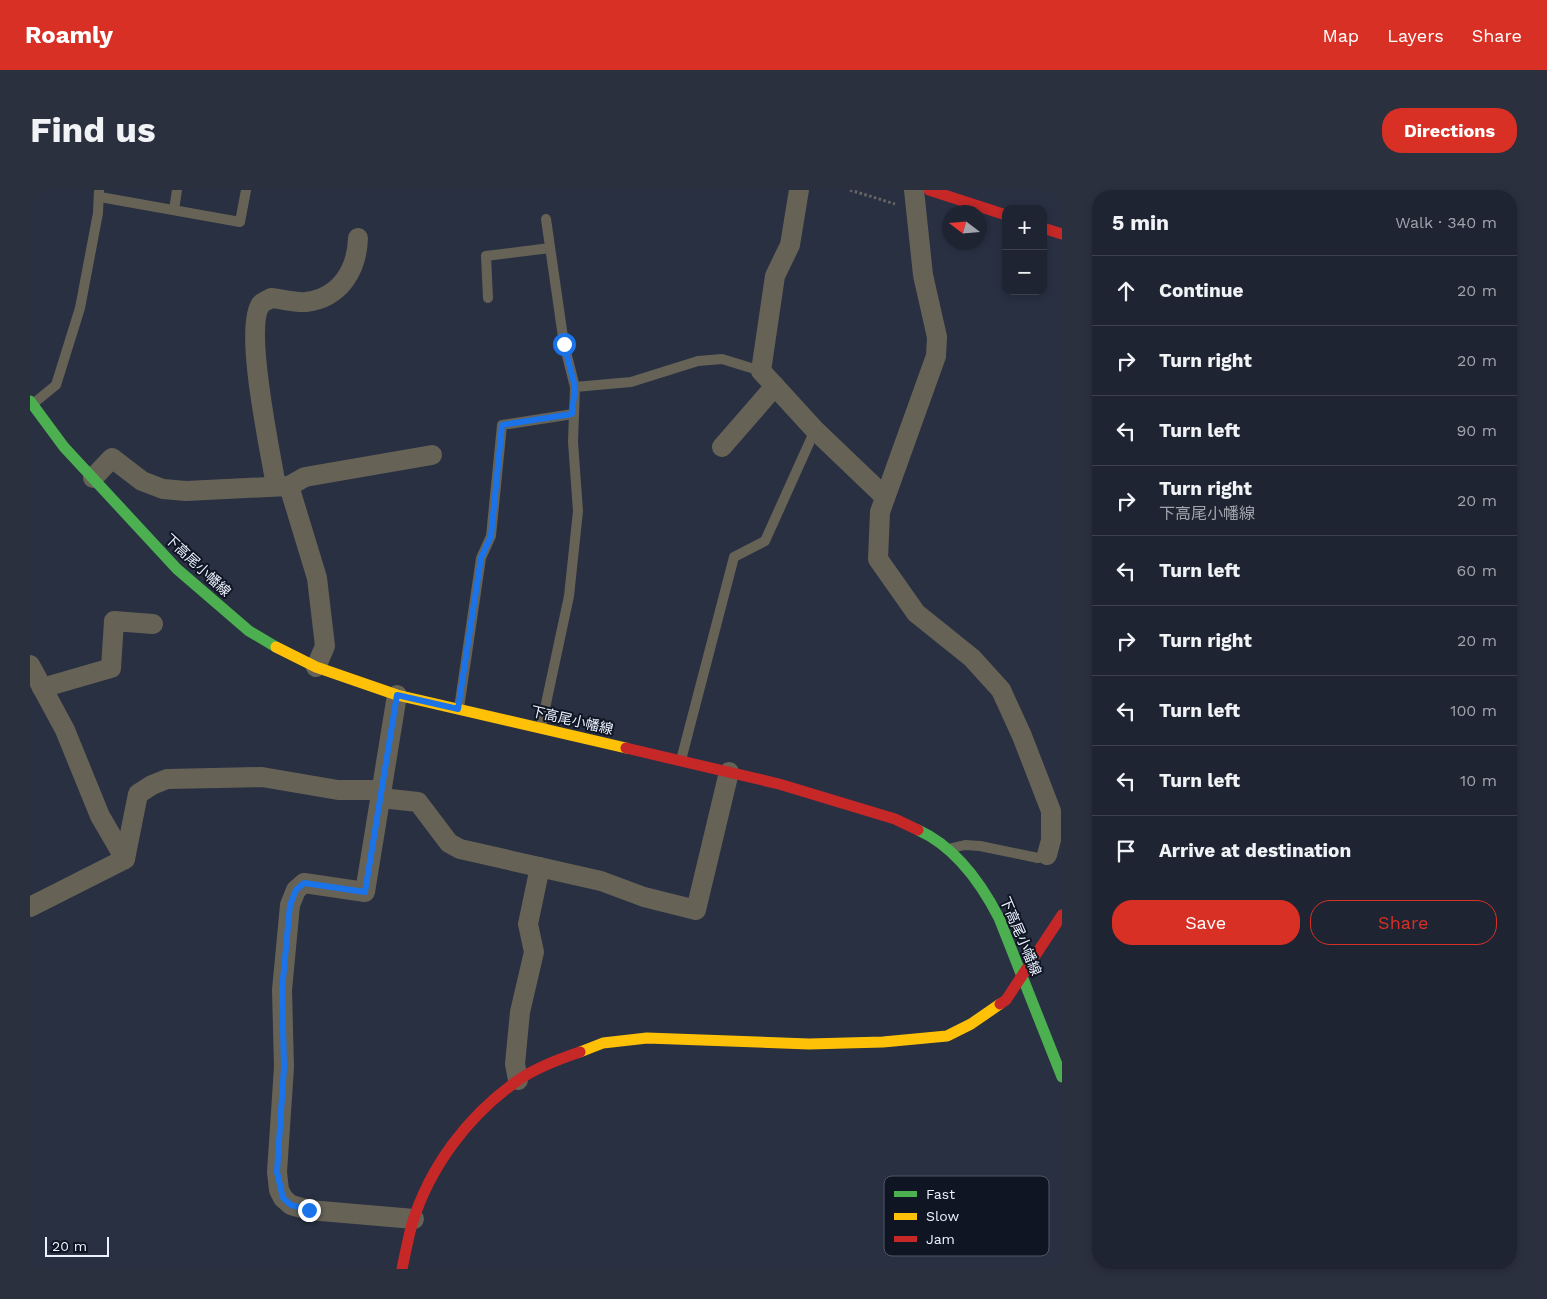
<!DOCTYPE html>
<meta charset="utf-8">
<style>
:root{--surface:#1e2432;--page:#2b303e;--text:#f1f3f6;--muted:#a1a4ac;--line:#3c414d;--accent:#d93025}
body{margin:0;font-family:"Work Sans","Noto Sans JP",sans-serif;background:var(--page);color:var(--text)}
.controls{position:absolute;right:15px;top:15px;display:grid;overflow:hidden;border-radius:10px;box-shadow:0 2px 8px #0003}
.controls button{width:45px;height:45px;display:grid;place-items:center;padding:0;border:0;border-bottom:1px solid var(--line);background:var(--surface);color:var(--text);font:25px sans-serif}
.compass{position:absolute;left:912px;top:15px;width:45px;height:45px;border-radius:50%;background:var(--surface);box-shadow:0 2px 8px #0003;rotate:286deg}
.scale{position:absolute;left:15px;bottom:12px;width:64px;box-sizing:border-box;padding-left:5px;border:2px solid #ecf2ff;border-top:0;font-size:14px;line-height:18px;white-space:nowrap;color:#ecf2ff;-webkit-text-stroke:4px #0f1523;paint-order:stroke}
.stop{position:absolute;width:15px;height:15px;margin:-11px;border:4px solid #1a73e8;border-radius:50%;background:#fff}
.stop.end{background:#1a73e8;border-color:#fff;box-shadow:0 1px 5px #0008}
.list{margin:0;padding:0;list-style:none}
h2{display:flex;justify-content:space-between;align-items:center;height:65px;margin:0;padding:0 20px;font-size:21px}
h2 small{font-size:16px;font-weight:400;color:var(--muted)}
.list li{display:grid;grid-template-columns:32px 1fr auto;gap:15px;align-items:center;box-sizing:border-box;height:70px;padding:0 20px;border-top:1px solid var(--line)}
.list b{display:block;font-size:19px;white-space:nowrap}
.list p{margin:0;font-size:16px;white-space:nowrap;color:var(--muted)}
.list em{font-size:16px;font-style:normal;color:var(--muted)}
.actions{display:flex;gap:10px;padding:15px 20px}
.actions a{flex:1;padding:11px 0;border:1px solid var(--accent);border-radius:20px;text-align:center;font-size:18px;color:var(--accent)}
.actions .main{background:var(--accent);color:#fff}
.icon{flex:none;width:28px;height:28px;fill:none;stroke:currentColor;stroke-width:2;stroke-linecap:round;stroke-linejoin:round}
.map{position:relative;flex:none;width:1032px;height:1079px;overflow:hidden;border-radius:20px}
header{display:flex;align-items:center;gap:30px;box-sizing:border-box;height:70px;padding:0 25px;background:var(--accent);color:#fff}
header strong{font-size:24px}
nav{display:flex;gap:28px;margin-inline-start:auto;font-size:18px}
.intro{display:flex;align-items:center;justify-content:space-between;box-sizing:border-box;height:120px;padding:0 30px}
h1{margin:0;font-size:35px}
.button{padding:12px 22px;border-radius:20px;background:var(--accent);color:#fff;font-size:18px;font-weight:700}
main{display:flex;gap:30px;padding:0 30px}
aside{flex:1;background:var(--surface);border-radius:20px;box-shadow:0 2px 8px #0003}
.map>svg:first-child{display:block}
</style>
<header>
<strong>Roamly</strong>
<nav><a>Map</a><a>Layers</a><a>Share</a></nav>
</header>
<div class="intro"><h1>Find us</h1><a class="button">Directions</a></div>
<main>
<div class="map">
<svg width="1032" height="1079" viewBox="0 0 1032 1079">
<rect width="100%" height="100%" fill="#283042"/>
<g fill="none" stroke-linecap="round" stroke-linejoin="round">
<polyline stroke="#686662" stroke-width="3" stroke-dasharray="2.5 2.5" stroke-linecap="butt" points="820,0 865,14"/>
<g stroke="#666256" stroke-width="10">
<polyline points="70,7 210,32 216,0"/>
<polyline points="144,20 147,0"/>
<polyline points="458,108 456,66 520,58"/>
<polyline points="545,197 601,192 668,171 692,169 731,181"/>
<polyline points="4,213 26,195 50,118 68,23 69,0"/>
<polyline points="429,518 451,368 461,346 472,235 543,224"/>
<polyline points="511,537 539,406 548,321 543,252 545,197 534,154 516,29"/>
<polyline points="651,570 704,367 735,351 785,240"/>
<polyline points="922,658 935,655 950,656 1008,668 1017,665"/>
</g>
<g stroke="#666256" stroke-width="20">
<polyline points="769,0 760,55 745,86 731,181 785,240 855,307"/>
<polyline points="884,0 893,85 907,147 906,166 850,322 848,369 886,423 942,468 971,500 992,546 1021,621 1021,650 1017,665"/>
<polyline points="692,257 745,196"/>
<polyline points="63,288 82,268 112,291 133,299 156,301 259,296 287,388 295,456 286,477"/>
<path d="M246,296C241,264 213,138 231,114C233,112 238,110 241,108C252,109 265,113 276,112C310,108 327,80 328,48"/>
<polyline points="259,296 275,287 402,265"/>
<polyline points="0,475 35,540 70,626 95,669 0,717"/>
<polyline points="12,498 81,478 84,431 123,434"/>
<polyline points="367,505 335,702 274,693 266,700 260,715 252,800 254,877 247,982 249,1000 253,1008 261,1015 279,1020 384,1029"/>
<polyline points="351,608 388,612 419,653 430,659 571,691 614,707 666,720 699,582"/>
<polyline points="95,669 108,604 122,595 137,589 232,587 308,600 352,600"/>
<polyline points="488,890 485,874 490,822 504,762 498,734 510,677"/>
</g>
<g stroke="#4caf50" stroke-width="11">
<polyline points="0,211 34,257 147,379 219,441 246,457"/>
<path d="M888,640C926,657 951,693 969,728L1032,887"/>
</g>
<g stroke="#ffc107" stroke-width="11">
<polyline points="246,457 286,477 367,505 596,558"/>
<polyline points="550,862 573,853 617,848 779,854 853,852 917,846 941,834 970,814"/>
</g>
<g stroke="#c62828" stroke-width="11">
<polyline points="899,0 976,25"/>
<polyline points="1013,38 1032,44"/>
<polyline points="596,558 749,594 865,629 888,640"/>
<polyline points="970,814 976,810 1032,725"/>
<path d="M372,1079C375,1064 378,1049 382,1034C400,976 438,926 487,891C505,878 529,869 550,862"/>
</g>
</g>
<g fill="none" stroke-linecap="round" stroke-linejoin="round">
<polyline stroke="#1a73e8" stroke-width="6" points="279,1020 261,1015 253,1008 247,982 254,877 252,800 260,715 266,700 274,693 335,702 367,505 428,519 451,368 461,346 472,235 542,224 545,197 534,154"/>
</g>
<g text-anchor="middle" stroke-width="4" stroke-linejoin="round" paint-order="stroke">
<g font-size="14" fill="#ecf2ff" stroke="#0f1523">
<text transform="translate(168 375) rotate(43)" y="5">下高尾小幡線</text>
<text transform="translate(542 530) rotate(13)" y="5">下高尾小幡線</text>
<text transform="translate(991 746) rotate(67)" y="5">下高尾小幡線</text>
</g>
</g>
<rect x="854" y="986" width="165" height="80" rx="8" fill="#0f1523" stroke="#515765" stroke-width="1"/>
<rect x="864" y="1001" width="23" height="6" fill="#4caf50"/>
<rect x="864" y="1023" width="23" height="7" fill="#ffc107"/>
<rect x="864" y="1046" width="23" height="6" fill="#c62828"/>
<g font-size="14" fill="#ecf2ff">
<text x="896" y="1009">Fast</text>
<text x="896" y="1031">Slow</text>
<text x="896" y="1054">Jam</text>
</g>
</svg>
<div class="controls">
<button>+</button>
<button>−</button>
</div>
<svg class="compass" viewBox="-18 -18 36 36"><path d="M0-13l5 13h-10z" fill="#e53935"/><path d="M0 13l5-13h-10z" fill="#a1a4ac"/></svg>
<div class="scale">20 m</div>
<div class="stop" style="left:534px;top:154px"></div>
<div class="stop end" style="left:279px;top:1020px"></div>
</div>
<aside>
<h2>5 min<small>Walk · 340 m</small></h2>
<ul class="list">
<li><svg class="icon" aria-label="ahead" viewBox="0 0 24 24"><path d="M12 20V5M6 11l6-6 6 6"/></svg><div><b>Continue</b></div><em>20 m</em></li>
<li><svg class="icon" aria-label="right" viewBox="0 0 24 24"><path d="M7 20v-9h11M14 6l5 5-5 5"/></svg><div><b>Turn right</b></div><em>20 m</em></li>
<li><svg class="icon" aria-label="left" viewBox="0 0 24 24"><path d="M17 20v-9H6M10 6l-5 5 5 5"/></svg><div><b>Turn left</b></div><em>90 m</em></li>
<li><svg class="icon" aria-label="right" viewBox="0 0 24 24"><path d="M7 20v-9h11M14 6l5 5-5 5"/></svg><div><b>Turn right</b><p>下高尾小幡線</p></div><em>20 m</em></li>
<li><svg class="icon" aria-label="left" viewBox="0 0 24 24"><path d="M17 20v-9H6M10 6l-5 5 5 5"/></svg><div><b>Turn left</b></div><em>60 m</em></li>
<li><svg class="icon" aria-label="right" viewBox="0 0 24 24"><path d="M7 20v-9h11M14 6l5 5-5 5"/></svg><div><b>Turn right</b></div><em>20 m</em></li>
<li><svg class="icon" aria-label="left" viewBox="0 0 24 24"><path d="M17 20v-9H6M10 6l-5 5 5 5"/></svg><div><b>Turn left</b></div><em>100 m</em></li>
<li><svg class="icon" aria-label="left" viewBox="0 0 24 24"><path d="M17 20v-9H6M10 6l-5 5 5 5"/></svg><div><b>Turn left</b></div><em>10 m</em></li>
<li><svg class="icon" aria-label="arrive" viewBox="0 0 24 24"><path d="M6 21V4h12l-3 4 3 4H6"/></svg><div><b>Arrive at destination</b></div></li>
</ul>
<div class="actions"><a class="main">Save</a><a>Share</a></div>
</aside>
</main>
